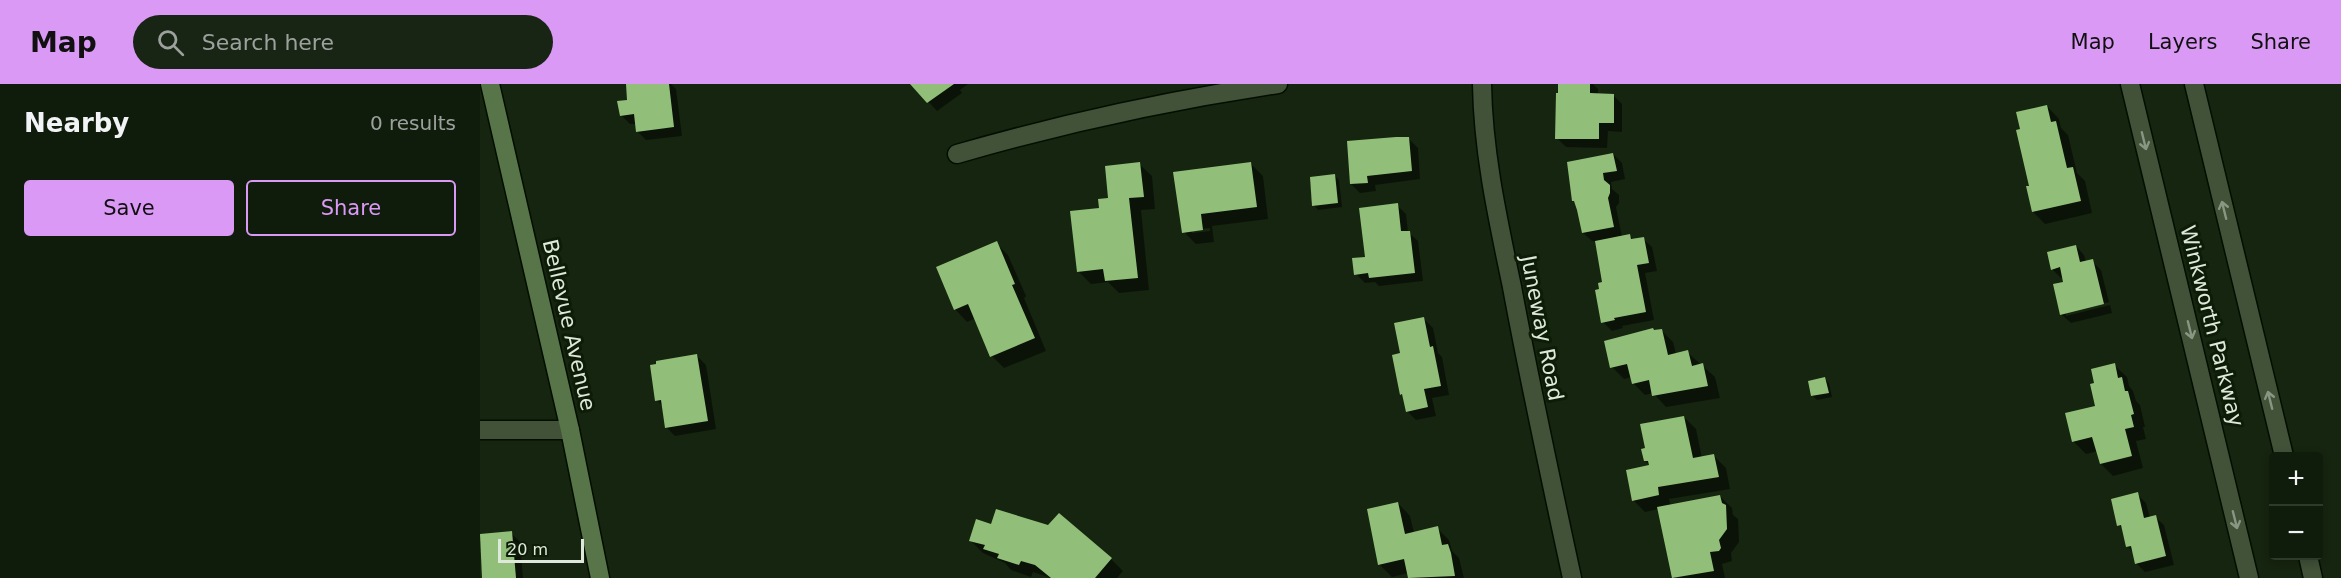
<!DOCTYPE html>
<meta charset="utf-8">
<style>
:root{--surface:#101c0b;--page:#192514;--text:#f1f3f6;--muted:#9ca19d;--line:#303a2c;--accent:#db99f6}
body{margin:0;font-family:"DejaVu Sans",sans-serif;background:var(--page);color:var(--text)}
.controls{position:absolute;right:18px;bottom:18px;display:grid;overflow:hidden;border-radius:6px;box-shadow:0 3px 9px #0003}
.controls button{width:54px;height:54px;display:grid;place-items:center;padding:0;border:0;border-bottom:2px solid var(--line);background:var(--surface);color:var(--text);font:30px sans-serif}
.scale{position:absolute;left:18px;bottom:15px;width:86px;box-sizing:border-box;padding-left:6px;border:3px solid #dfe9db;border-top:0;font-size:16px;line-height:21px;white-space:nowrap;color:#dfe9db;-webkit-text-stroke:4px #0d1c06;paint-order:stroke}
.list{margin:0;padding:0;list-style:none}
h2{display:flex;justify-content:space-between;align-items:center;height:78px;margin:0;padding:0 24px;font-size:26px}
h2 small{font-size:20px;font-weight:400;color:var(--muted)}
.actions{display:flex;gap:12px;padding:18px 24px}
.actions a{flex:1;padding:14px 0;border:2px solid var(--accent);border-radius:6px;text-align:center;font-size:21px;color:var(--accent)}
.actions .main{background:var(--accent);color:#111}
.icon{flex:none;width:33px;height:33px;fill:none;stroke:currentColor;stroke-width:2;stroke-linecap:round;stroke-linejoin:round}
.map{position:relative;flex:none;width:1861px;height:494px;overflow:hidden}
header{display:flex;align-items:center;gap:36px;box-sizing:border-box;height:84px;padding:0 30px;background:var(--accent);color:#111}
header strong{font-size:28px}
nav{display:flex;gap:33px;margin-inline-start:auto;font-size:21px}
.search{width:420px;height:54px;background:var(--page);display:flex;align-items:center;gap:15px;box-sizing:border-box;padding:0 21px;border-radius:33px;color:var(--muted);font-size:22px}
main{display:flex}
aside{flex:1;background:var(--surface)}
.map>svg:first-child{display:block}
</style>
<header>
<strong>Map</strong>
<div class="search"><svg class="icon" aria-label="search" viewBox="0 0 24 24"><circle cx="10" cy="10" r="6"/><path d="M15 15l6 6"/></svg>Search here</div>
<nav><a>Map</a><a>Layers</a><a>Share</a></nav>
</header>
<main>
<aside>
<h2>Nearby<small>0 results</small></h2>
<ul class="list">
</ul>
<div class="actions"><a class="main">Save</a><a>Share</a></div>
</aside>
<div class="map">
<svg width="1861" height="494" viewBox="0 0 1861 494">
<rect width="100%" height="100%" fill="#16250f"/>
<g fill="#0007" fill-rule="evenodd">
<polygon points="147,0 191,0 196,5 202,52 166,56 157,47 156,40 150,40 141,31 149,17"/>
<polygon points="432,0 488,0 480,6 482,9 457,27"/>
<polygon points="1079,0 1113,0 1118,5 1118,11 1133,11 1142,20 1142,48 1128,47 1127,64 1086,63 1077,54"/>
<polygon points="1567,22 1579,35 1581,44 1588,51 1597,89 1605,97 1612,129 1565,140 1553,128 1551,103"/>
<polygon points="929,55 938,64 940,95 895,101 896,107 880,109 871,100"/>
<polygon points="1133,70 1142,79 1145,95 1131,98 1132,105 1139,111 1139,119 1136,123 1142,153 1150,152 1154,156 1163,155 1172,163 1177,187 1165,189 1174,236 1142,242 1143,244 1132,247 1123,238 1124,200 1116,157 1112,157 1103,149 1099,126"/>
<polygon points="659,80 672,92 675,125 661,126 669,206 639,209 628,198 611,200 598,187 621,125"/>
<path d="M771,80L783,92L788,135L732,142L734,158L716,160L704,148L695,89ZM730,144V147L712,149V146Z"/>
<polygon points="855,92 859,96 862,123 838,126 834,121"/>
<polygon points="917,121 926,130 928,148 938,157 943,197 899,202 895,198 885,199 876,190"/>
<polygon points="516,159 528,171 546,212 544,214 566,267 524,284 512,272 496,234 487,238 475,225"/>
<polygon points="1596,162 1604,171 1606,178 1612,177 1621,186 1629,218 1586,228 1586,232 1630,221 1632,229 1591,239 1582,231 1574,201 1585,199 1584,193 1581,194 1572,185"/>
<polygon points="944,235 953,244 958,269 962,273 969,311 952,314 956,332 936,336 927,327 924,313 921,310 922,271"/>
<polygon points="1181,246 1193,258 1196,270 1207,268 1235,293 1240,314 1186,323 1173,309 1165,311 1153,299 1152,293 1144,295 1132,283"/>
<polygon points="217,272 226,281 236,345 195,352 186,343 183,323 177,316"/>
<polygon points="1634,281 1647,293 1649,302 1653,307 1656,317 1660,321 1665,343 1663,343 1666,355 1656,357 1663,384 1633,392 1621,380 1618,367 1606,370 1593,357 1616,323 1616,300"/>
<polygon points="1345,295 1349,299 1352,313 1337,316 1333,312 1330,298"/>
<polygon points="1204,333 1216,345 1222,374 1234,372 1246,384 1250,405 1189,415 1191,422 1240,412 1252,424 1253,431 1258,435 1259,458 1251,469 1252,477 1242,480 1245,494 1193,494 1179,425 1165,428 1153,416 1171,382 1165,377"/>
<polygon points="1657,410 1666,419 1670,434 1675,433 1684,441 1694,481 1665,488 1656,479 1654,469 1648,463 1644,446 1639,441"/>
<polygon points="918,419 930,432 934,449 957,444 969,456 972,467 979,474 984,494 929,494 928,489 912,493 899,480"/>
<polygon points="512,442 631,475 643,487 637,494 571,494 553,488 551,493 531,486 525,479 503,469 491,457"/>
<polygon points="31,449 40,458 43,494 3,494 0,452"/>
</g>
<g fill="#91bf79">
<polygon points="146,0 189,0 194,43 156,48 154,30 140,32 137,17 147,16"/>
<polygon points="430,0 474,0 447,19"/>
<polygon points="1078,0 1110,0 1110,9 1134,10 1134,39 1119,39 1119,55 1075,55 1076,9 1078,9"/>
<polygon points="1567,21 1571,38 1576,37 1587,84 1593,83 1601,117 1552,128 1546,102 1549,102 1536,46 1540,45 1536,28"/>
<polygon points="916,53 929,53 932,87 887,92 888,99 870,100 867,57"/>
<polygon points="1133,69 1137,87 1123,89 1124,96 1130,101 1130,109 1128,114 1134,143 1102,149 1097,126 1094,117 1092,117 1087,78"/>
<polygon points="660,78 664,113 649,114 658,194 625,197 623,185 597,188 590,127 619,124 618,115 628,114 625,82"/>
<polygon points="771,78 777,123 721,130 723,146 702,149 693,88"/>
<polygon points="855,90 858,119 832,122 830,93"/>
<polygon points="918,119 921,147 930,147 935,189 889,194 888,189 874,191 872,174 885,173 879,124"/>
<polygon points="1150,150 1151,155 1164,153 1169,179 1157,181 1166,228 1134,234 1135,236 1121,239 1115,206 1119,205 1118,199 1122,198 1115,157"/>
<polygon points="517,157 535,200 532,201 555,254 510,273 488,220 474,226 456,183"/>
<polygon points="1596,161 1600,178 1613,175 1624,220 1580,231 1573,200 1583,198 1580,183 1571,186 1567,168"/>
<polygon points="944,233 950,263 953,262 961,302 944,305 948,323 926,328 922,310 920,311 912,271 920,269 914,239"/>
<polygon points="1173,244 1174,246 1182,245 1188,271 1208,266 1212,282 1223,279 1228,302 1172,312 1169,296 1152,300 1147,280 1130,284 1124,257"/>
<polygon points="217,270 228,337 185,344 181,316 175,317 170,281 176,280 176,277"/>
<polygon points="1635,279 1638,294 1642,293 1645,307 1648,307 1654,330 1651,331 1654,343 1645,345 1652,372 1620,380 1612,353 1592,358 1585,329 1615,322 1610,300 1614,299 1611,285"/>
<polygon points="1345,293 1349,309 1331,312 1328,297"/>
<polygon points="1204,332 1213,374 1234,370 1239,393 1178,403 1179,411 1152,417 1146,386 1169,381 1168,377 1164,377 1161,365 1165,364 1160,340"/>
<polygon points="1658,408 1664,434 1676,431 1686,472 1655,480 1651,462 1646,463 1641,441 1637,442 1631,415"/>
<polygon points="1240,411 1242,419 1246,421 1247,445 1239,456 1241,464 1239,467 1230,468 1234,487 1192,494 1177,423"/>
<polygon points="918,418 925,450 958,442 962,461 968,460 971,469 975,492 928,494 924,475 898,481 887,425"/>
<polygon points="516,425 568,441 579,429 632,474 615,494 571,494 555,481 541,477 539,481 517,474 519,470 503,465 505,461 489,457 496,435 511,440"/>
<polygon points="32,447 36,494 2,494 0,450"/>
</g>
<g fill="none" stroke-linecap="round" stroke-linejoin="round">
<defs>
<g id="street">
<path d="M1002,0C1003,69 1018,136 1032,203C1050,300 1071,397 1092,494"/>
<polyline points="1650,0 1769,494"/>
<polyline points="1714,0 1804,372"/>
<path d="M477,70C581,40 690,16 798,0"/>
<polyline points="0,346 90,346"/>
<polyline points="1828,472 1833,494"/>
</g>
<polyline id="secondary" points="10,0 90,346 120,494"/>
</defs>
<use href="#street" stroke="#030e00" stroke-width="21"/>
<use href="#secondary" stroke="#030e00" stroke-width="21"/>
<use href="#street" stroke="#415239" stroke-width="18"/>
<use href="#secondary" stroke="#587449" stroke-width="18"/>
</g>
<defs><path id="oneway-shaft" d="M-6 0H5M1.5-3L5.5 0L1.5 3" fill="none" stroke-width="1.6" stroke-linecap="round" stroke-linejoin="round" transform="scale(1.5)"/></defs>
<g stroke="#889682">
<use href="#oneway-shaft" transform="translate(1664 57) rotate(76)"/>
<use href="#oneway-shaft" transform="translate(1744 126) rotate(-104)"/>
<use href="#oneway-shaft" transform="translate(1710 246) rotate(76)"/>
<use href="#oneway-shaft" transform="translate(1790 316) rotate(-104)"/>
<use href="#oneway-shaft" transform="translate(1755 436) rotate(76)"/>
</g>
<g text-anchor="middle" stroke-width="6" stroke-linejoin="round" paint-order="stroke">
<g font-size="21" fill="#dfe9db" stroke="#0d1c06">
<text transform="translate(89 241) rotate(77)" y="7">Bellevue Avenue</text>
<text transform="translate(1732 242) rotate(76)" y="7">Winkworth Parkway</text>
<text transform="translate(1062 244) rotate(79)" y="7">Juneway Road</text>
</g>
</g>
</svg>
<div class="controls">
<button>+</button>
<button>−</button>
</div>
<div class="scale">20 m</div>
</div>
</main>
